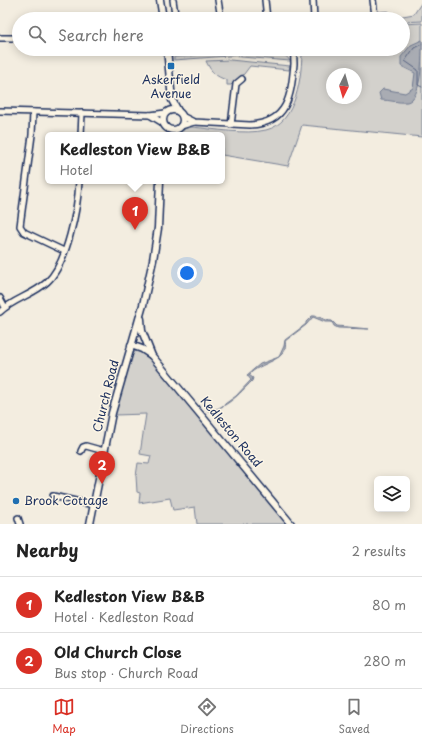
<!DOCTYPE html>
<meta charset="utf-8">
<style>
:root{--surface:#fff;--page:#f6f6f6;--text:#222;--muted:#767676;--line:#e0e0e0;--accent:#d93025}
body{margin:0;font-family:"Playpen Sans",sans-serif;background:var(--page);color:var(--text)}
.controls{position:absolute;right:12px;bottom:12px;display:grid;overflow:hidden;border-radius:6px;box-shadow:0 2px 10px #0003}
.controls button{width:36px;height:36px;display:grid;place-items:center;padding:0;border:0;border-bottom:1px solid var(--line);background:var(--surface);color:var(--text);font:20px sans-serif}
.compass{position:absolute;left:326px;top:68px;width:36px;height:36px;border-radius:50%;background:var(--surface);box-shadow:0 2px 10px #0003;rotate:185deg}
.you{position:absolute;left:187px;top:273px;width:14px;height:14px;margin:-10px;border:3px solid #fff;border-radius:50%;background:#1a73e8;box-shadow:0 0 0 6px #1a73e833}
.badge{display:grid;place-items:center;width:26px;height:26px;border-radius:50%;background:var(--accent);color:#fff;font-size:13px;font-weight:700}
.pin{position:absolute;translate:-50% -33px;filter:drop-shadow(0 1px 2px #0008)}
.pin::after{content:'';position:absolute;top:21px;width:14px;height:12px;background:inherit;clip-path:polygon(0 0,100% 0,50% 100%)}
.popup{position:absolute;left:45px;top:132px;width:180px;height:52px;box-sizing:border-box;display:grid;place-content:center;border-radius:6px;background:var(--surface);filter:drop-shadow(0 1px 3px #0005);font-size:13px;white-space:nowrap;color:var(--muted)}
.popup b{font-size:15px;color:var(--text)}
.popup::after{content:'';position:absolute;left:50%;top:100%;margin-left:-8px;border:8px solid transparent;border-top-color:var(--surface)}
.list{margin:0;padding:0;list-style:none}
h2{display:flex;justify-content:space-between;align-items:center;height:52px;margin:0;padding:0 16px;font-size:17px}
h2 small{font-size:13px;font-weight:400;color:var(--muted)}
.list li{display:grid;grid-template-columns:26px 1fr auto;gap:12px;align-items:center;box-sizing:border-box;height:56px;padding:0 16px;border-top:1px solid var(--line)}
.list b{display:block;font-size:15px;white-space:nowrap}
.list p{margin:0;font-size:13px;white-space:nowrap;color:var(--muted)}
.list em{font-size:13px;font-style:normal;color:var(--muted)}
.icon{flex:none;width:22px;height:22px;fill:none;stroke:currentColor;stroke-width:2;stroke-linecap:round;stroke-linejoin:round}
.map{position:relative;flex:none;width:422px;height:524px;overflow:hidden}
.search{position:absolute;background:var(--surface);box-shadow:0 2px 10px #0003;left:12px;right:12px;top:12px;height:44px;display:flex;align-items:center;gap:10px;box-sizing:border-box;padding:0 14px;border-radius:22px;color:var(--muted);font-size:15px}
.sheet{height:164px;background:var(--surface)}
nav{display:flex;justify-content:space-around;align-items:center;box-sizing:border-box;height:56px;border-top:1px solid var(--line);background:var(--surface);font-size:11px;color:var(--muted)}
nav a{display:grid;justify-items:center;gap:2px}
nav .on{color:var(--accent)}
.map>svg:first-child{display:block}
</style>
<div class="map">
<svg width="422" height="524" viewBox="0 0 422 524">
<rect width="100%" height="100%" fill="#f3ede0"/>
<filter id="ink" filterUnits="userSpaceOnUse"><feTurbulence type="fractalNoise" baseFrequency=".025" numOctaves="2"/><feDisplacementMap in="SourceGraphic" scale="8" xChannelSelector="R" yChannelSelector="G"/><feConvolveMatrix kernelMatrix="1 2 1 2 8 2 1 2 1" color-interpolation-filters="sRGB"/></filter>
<g filter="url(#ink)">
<g fill="#d3d1cc" stroke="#778095" fill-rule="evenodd">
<polygon points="422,2 422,21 403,22 403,19 386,19 414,14"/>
<path d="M422,23V137L302,125L288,166L222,155V135H177L186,128L192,127C214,129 245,135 266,130C297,123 302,75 302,49H403V24ZM332,74H356V98H332Z"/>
<path d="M207,49C226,49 281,43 290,61L229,56L174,60V57L191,56L205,53Z"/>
<path d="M230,60L290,66L289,70L250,66L244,74L231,85H227V80C216,77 211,72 206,61Z"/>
<polygon points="136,350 140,350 150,356 288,524 197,524 195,507 173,510 170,498 139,503 140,493 137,492 136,476 138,463 149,464 151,456 140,454 146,414 115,415 130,359"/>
</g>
<g fill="#a9acb3" stroke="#707a91">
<path d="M422,40C422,57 422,99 407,102C398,103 390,100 381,100L379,93L383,89L405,93L413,88L415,73L401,66V57L411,45Z"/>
<path d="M312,316C318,315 325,321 332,321L337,326L369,329L338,328L334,326L332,322H325L313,317L306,325L285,341C290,361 259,362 249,375L253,378L252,381C239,394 226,409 208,411L207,410L218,409L236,396L251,380L247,375L260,364L279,357L284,346L285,340L306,324V322Z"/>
</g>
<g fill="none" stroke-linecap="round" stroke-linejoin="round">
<polyline stroke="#546180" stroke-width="1" points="422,44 414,48 405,61 418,70 418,85 422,87"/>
<defs>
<g id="minor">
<polyline points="173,0 175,14"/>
<polyline points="218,0 221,19"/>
<polyline points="265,0 267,19"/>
<polyline points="313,0 314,19"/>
<polyline points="373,0 375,16"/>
<polyline points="363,17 387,15"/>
<polyline points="0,38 19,38"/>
<polyline points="284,49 294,51"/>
<polyline points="0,111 150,115 165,113"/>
<polyline points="33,112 32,135 20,226 24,232 64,251"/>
<polyline points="150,115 163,123"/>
<path d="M182,116L194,122L250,125C288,123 291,96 294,64C294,59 293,54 295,49"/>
<polyline points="231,125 236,84 242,79"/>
<polyline points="181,126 194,122"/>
<polyline points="81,135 82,113"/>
<polyline points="0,298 5,307"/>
<path d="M0,312C13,299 33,295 47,282C67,264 78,208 79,181"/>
<polyline points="81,451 83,447 86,446 104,451"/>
<polyline points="53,496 94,505"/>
<polyline points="18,518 20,524"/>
</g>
<g id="tertiary">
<polyline points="160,0 163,19"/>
<polyline points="167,49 172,100 178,111"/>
<circle cx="173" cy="120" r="10"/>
<polyline points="141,319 142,331 152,356 291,524"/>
<polyline points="131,345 142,349 151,355"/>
<polyline points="90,524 112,413 143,305 153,260 158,228 160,181"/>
</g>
</defs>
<use href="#minor" stroke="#1b2f5e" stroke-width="8"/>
<use href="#tertiary" stroke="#1b2f5e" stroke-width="9"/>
<use href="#minor" stroke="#fcf5e5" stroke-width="5"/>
<use href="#tertiary" stroke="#fcf5e5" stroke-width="6"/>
</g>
</g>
<g fill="#1f6fb2" stroke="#fcf5e5" stroke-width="1.5">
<rect x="167" y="62" width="8" height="8" rx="2"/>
<circle cx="16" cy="501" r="4"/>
</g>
<g text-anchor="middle" stroke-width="3" stroke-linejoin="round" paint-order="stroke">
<g font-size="12" fill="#1b2f5e" stroke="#fcf5e5">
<text x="171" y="84">Askerfield<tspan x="171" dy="14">Avenue</tspan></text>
<text x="24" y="505" text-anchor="start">Brook Cottage</text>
</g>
<g font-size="12" fill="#1b2f5e" stroke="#fcf5e5">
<text transform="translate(106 396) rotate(-76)" y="4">Church Road</text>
<text transform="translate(231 432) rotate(50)" y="4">Kedleston Road</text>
</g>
</g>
</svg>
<div class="controls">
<button><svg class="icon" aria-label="layers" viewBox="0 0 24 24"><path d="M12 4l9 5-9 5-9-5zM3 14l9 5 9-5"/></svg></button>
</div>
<svg class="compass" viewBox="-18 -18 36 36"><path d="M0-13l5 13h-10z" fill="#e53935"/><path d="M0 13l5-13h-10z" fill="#767676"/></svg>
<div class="you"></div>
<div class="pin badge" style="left:135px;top:230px">1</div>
<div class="popup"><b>Kedleston View B&amp;B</b>Hotel</div>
<div class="pin badge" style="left:102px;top:484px">2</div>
<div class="search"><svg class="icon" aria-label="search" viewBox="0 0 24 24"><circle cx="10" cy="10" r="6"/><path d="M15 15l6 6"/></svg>Search here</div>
</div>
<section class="sheet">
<h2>Nearby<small>2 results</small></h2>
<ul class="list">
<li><span class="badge">1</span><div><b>Kedleston View B&amp;B</b><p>Hotel · Kedleston Road</p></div><em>80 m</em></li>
<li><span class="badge">2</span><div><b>Old Church Close</b><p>Bus stop · Church Road</p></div><em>280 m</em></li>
</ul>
</section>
<nav>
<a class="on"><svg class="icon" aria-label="map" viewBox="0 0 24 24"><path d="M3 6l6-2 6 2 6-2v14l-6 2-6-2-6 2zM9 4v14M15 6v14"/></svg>Map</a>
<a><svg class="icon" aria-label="directions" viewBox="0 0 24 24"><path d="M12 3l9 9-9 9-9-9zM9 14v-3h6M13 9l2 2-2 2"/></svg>Directions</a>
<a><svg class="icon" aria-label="saved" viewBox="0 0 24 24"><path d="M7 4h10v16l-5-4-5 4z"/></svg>Saved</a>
</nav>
